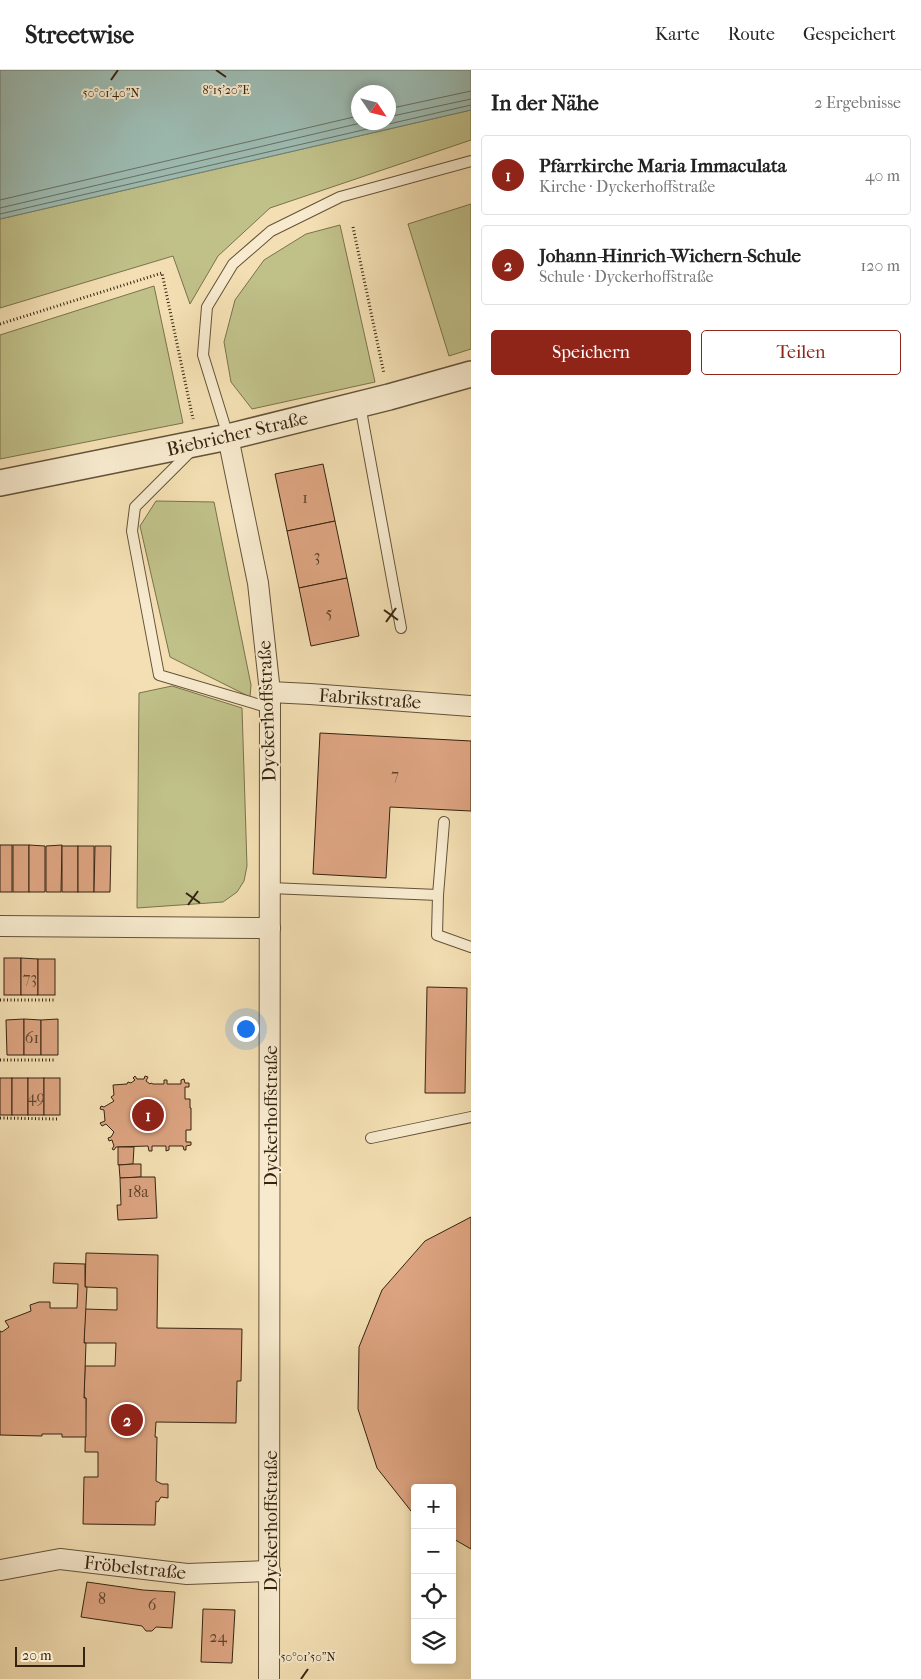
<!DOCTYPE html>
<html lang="de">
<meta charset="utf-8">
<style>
:root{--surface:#fff;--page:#f2f2f2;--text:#222;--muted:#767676;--line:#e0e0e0;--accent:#8f2418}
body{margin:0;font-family:"IM FELL French Canon",serif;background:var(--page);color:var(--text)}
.controls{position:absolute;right:15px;bottom:15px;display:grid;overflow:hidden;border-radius:5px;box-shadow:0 2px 8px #0003}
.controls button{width:45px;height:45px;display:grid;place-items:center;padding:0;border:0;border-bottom:1px solid var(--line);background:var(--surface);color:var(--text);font:25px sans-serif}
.compass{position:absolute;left:351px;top:15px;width:45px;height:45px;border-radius:50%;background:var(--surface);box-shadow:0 2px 8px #0003;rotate:125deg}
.scale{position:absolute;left:15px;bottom:12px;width:70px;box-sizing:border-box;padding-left:5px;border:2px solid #352310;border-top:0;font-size:14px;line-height:18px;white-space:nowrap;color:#352310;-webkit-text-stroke:4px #f7eace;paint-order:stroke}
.you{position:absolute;left:245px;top:958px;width:18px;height:18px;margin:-12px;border:4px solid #fff;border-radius:50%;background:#1a73e8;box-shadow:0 0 0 8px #1a73e833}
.badge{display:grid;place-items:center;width:32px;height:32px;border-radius:50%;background:var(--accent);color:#fff;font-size:16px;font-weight:700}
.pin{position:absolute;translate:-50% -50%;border:2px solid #fff;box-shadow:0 1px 5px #0006}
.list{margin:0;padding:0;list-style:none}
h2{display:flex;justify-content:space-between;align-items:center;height:65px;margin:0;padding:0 20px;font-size:21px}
h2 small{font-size:16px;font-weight:400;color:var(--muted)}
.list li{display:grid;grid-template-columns:32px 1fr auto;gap:15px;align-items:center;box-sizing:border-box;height:80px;margin:0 10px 10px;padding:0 10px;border:1px solid var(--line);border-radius:5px}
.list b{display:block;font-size:19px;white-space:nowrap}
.list p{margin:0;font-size:16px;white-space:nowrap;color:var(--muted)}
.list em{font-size:16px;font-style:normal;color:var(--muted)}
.actions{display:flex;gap:10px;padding:15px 20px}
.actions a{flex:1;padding:11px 0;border:1px solid var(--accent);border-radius:5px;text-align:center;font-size:18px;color:var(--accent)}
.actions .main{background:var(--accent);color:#fff}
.icon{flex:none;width:28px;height:28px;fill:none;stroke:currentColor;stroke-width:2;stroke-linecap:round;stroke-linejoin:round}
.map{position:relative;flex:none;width:471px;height:1609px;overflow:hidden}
header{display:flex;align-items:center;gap:30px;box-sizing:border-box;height:70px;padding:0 25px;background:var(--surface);border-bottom:1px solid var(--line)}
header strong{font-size:24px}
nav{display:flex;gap:28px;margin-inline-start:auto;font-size:18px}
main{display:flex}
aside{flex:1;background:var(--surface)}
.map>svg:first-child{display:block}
</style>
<header>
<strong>Streetwise</strong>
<nav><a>Karte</a><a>Route</a><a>Gespeichert</a></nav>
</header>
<main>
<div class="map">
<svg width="471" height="1609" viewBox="0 0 471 1609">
<rect width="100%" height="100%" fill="#f3dfb3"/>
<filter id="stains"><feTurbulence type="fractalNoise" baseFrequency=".004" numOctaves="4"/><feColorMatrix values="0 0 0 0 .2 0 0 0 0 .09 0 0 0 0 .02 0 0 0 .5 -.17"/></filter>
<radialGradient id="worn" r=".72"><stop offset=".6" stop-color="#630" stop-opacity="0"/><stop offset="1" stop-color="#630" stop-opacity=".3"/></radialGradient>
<g fill="#c0c089" stroke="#7a724c">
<polygon points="471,40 471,70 270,138 218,186 190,234 173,186 0,238 0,149"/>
<polygon points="471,134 471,279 449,286 408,154"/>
<polygon points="340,155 375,312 252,339 231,312 224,272 235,230 264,190 306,164"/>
<polygon points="154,216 183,353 0,389 0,265"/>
<polygon points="156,431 214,432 251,615 250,627 170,587 140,456"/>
<polygon points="172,616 242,638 247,796 244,811 237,822 223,832 137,838 139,623"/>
</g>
<path fill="#9dbcb3" stroke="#737f72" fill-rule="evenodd" d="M0,0H471V40L0,149ZM358,22H388V52H358Z"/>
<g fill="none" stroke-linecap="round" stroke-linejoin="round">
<g stroke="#697062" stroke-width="1">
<polyline points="388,39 471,21"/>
<polyline points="388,47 471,29"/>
<polyline points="0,130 358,46"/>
<polyline points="0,138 365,52"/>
<polyline points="0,144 471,35"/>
</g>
</g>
<g fill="#dda481" stroke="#352310">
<polygon points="323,394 335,451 287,461 275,404"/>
<polygon points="335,451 347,508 299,518 287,461"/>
<polygon points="347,508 359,566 311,576 299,518"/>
<polygon points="320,663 471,671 471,741 390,737 386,808 313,804"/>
<rect x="0" y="775" width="12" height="47"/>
<rect x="13" y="775" width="16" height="47"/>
<polygon points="29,775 45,776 45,822 29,822"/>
<polygon points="62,775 61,822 46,822 46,776"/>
<rect x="62" y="776" width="16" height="46"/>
<rect x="78" y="776" width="16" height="46"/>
<polygon points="95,776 111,776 110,822 94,822"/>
<rect x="4" y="888" width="17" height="37"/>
<polygon points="21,888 38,889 38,925 21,925"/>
<rect x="38" y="889" width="17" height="36"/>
<polygon points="427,917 467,918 465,1023 425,1023"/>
<polygon points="24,949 24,985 7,985 6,950"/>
<polygon points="24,949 41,950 41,985 24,985"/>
<polygon points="58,949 58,985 41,985 41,950"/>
<polygon points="135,1006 137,1009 144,1009 145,1006 148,1007 146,1011 150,1014 151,1013 153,1014 164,1014 164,1010 167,1010 167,1014 181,1014 181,1010 184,1009 185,1013 189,1013 189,1017 185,1017 185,1029 190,1029 190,1038 191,1038 191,1060 186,1060 186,1072 191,1072 191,1075 186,1076 186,1080 184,1080 183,1076 169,1076 169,1080 166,1081 166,1076 152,1076 152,1081 149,1081 148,1076 116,1077 114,1080 112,1079 114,1076 112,1070 109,1071 108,1068 111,1067 114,1062 106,1054 102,1056 100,1053 105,1051 104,1040 100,1039 101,1036 104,1037 114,1031 111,1027 114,1025 113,1015 127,1014 128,1012 131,1013 135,1010 133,1008"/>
<rect x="0" y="1008" width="12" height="37"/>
<rect x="12" y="1008" width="16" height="37"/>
<rect x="28" y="1008" width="16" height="37"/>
<rect x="44" y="1008" width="16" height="37"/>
<polygon points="118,1077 134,1077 133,1094 118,1095"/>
<polygon points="133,1094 141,1094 141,1107 120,1108 119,1095"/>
<polygon points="141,1107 155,1107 157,1148 118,1150 117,1135 121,1135 120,1108"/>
<polygon points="471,1147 471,1479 452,1468 452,1418 415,1418 415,1446 377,1398 358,1339 359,1277 382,1220 425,1171"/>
<polygon points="86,1183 158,1185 157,1258 242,1259 241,1311 237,1311 236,1353 156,1352 155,1367 157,1367 156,1411 162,1414 168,1414 168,1428 161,1427 158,1432 156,1431 155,1455 83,1454 84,1407 98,1407 98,1382 85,1382 86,1328 84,1328 85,1296 115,1296 116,1273 84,1273 85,1239 117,1240 117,1218 85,1217"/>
<polygon points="54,1193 85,1194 85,1217 87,1217 84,1273 86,1273 84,1328 86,1328 86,1367 62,1367 62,1364 42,1364 42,1366 0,1365 0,1261 2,1262 9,1257 5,1251 31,1241 30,1235 39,1232 50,1232 50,1238 77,1238 78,1214 53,1213"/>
<polygon points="87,1512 143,1520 175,1522 172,1558 156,1557 152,1561 146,1561 142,1556 81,1547"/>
<polygon points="203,1539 235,1540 232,1593 201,1592"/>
</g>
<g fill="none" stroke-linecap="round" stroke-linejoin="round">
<defs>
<g id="service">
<polyline points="360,335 401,558"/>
<polyline points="228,366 203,285 207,237 233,194 271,161 340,127 471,91"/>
<polyline points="192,380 135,437 132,461 159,605 270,638"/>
<polyline points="444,752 438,825 437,865 471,877"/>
<polyline points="270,818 438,825"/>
<polyline points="371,1068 471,1047"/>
</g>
<g id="minor">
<polyline points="228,367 258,513 270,622 269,1609"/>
<polyline points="270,622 310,624 471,636"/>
<polyline points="0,856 270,858"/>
<polyline points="1,1500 60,1489 187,1504 270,1501"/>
</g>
<polyline id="tertiary" points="0,413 228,367 389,327 471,304"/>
</defs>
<use href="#service" stroke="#645239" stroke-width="12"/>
<use href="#minor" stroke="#645239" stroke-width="22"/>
<use href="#tertiary" stroke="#645239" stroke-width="28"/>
<g stroke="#352310" stroke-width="3" stroke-dasharray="1 2.5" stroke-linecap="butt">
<polyline points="353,157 384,304"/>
<polyline points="0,254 162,203 193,349"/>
<polyline points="0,930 54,930"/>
<polyline points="0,990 56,990"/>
<polyline points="0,1048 57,1049"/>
</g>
<use href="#service" stroke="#f7eace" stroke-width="10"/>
<use href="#minor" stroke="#f7eace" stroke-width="20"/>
<use href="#tertiary" stroke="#f7eace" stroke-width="25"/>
</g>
<path fill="none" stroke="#352310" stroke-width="2" d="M216,0L226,7M111,10L118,0M384,540L398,550M386,552L396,538M186,823L200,833M188,835L198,821M301,1609L308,1599"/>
<g text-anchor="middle" stroke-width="4" stroke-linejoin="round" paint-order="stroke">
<g font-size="16" fill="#5f432c">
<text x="305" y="433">1</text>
<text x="317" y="491">3</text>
<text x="329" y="548">5</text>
<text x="395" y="710">7</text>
<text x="30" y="913">73</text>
<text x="32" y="973">61</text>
<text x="36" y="1032">49</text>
<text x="138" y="1127">18a</text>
<text x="102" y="1534">8</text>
<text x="152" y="1540">6</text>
<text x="218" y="1572">24</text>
</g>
<g font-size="19" fill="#352310" stroke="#f7eace">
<text transform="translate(237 363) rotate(-13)" y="7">Biebricher Straße</text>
<text transform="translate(370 628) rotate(4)" y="7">Fabrikstraße</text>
<text transform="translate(266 641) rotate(-92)" y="7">Dyckerhoffstraße</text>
<text transform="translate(270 1046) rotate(-90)" y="7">Dyckerhoffstraße</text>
<text transform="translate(270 1451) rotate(-90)" y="7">Dyckerhoffstraße</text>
<text transform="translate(135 1497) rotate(6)" y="7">Fröbelstraße</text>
</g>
</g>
<g font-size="12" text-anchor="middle" fill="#352310" stroke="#f7eace" stroke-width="4" stroke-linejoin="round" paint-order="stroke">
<text x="226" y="24">8°15'20"E</text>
<text x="111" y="27">50°01'40"N</text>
<text x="308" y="1591">50°01'50"N</text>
</g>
<rect width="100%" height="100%" filter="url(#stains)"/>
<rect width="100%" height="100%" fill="url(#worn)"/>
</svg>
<div class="controls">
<button>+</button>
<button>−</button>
<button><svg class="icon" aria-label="locate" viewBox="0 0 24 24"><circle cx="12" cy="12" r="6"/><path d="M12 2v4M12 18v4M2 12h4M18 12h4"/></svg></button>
<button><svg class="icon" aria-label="layers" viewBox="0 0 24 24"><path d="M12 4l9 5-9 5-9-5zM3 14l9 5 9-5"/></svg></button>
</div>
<svg class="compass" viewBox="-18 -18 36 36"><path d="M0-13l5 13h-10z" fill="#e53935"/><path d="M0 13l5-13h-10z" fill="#767676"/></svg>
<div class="scale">20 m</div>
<div class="you"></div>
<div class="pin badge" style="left:148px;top:1045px">1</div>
<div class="pin badge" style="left:127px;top:1350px">2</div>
</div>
<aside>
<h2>In der Nähe<small>2 Ergebnisse</small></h2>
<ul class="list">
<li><span class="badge">1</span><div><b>Pfarrkirche Maria Immaculata</b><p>Kirche · Dyckerhoffstraße</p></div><em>40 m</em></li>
<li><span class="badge">2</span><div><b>Johann-Hinrich-Wichern-Schule</b><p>Schule · Dyckerhoffstraße</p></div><em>120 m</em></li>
</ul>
<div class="actions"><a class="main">Speichern</a><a>Teilen</a></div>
</aside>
</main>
